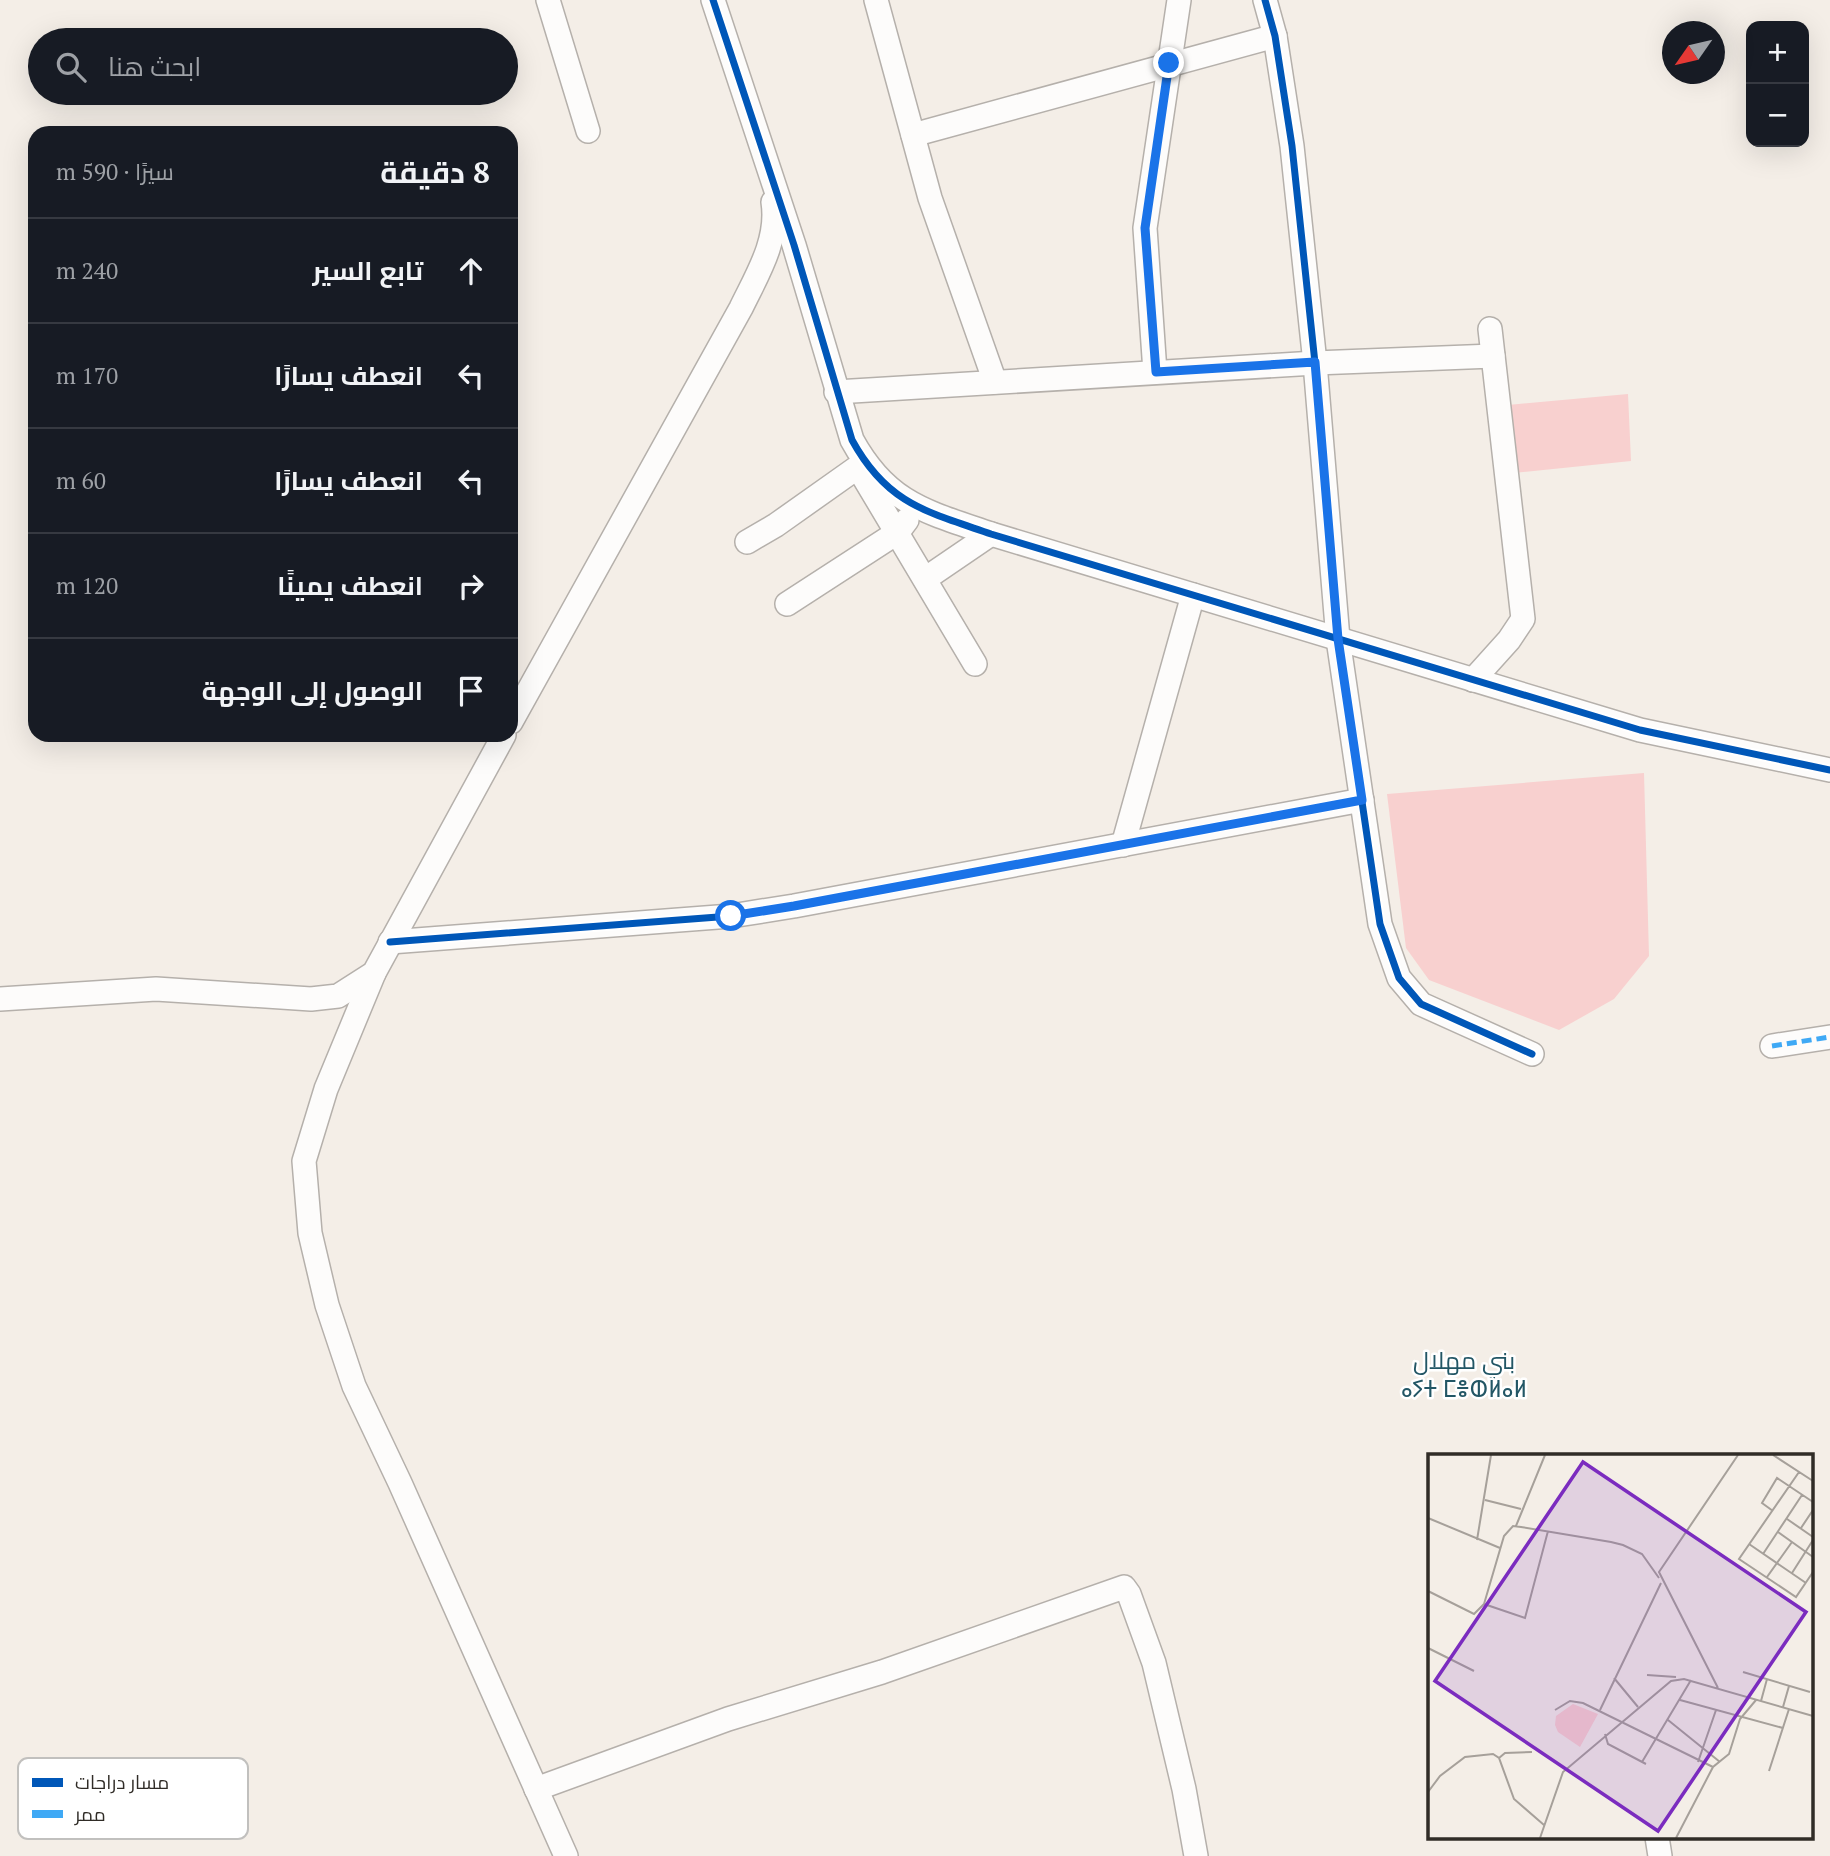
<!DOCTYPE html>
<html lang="ar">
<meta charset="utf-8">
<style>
:root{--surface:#171b24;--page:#20242c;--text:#f1f3f6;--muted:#9ea1a6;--line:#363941}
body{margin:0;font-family:"PT Serif",Cairo,"Noto Sans Tifinagh",serif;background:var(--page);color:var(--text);direction:rtl}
.controls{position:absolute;right:21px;top:21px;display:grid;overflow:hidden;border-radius:14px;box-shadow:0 7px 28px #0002}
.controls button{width:63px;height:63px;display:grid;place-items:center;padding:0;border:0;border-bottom:2px solid var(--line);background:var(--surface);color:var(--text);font:35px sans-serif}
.compass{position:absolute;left:1662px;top:21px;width:63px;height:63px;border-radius:50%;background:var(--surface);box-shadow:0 7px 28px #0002;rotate:236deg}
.stop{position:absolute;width:21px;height:21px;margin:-16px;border:5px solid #1a73e8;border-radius:50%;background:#fff}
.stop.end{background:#1a73e8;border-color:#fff;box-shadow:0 2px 7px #0008}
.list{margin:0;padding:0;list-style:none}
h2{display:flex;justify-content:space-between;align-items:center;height:91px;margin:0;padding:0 28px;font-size:30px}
h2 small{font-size:23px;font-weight:400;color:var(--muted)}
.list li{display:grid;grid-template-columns:46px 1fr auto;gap:21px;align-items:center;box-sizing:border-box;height:105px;padding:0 28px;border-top:2px solid var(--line)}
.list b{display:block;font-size:26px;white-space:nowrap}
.list em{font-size:23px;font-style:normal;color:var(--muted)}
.icon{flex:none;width:38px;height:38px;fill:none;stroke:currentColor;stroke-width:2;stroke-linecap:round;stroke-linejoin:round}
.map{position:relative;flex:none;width:1830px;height:1856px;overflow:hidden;direction:ltr}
.search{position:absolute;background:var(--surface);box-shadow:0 7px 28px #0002;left:28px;top:28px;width:490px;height:77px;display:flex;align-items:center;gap:18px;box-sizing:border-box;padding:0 24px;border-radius:38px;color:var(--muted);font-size:26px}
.panel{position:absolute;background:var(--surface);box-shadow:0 7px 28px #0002;left:28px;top:126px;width:490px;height:616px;border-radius:21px;direction:rtl}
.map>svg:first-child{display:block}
</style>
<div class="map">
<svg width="1830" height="1856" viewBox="0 0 1830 1856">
<rect width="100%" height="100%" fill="#f4eee7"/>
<g fill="#f8d0cf">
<polygon points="1628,394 1631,461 1513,473 1508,405"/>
<polygon points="1644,773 1649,956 1614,999 1559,1030 1429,980 1406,948 1387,794"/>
</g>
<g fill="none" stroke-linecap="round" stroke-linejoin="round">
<defs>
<g id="minor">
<polyline points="548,0 588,131"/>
<path d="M713,0L794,245L852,440C887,504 927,512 991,534L1640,730L1830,770"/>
<polyline points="876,0 930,198 995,382"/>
<polyline points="1265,0 1275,36 1292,146 1315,363 1338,639 1380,924 1399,978 1421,1004 1532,1054"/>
<polyline points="913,135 1275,36"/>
<polyline points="1155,372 1145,228 1179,0"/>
<polyline points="836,392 1315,363 1493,356"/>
<polyline points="863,476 975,664"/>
<polyline points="747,542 776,525 865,462"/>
<polyline points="925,579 991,534"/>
<polyline points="787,604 898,532 907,520"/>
<polyline points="1473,680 1509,640 1523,619 1490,329"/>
<path d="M511,722L741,308C757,275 779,240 773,202"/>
<polyline points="1123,845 1193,595"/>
<polyline points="390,942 731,916 794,906 1362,800"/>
<polyline points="374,973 326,1089 304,1161 310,1233 327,1305 354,1386 400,1483 566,1856"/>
<polyline points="0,999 156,989 311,999 338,996 374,973 504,735"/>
<polyline points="1772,1046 1830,1037"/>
<polyline points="536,1789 728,1719 882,1672 1124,1587 1129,1594 1154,1663 1184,1789 1196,1856"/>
<polyline points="1657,1837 1660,1856"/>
</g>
</defs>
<use href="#minor" stroke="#b5b0ab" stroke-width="26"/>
<use href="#minor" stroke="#fdfcfb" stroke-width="23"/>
<polyline stroke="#3fa9f5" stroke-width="5" stroke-dasharray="10 5" stroke-linecap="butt" points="1772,1046 1830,1037"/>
<defs>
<g id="cycleway">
<path d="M713,0L794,245L852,440C887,504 927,512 991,534L1640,730L1830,770"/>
<polyline points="1265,0 1275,36 1292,146 1315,363 1338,639 1380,924 1399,978 1421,1004 1532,1054"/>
<polyline points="390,942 731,916 794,906 1362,800"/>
</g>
</defs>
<use href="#cycleway" stroke="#fff" stroke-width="11"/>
<use href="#cycleway" stroke="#0057b8" stroke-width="7"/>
</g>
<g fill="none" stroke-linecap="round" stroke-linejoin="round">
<polyline stroke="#1a73e8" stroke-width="9" points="731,916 794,906 1362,800 1338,639 1315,362 1156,372 1145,228 1169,63"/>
</g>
<g text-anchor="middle" stroke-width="5" stroke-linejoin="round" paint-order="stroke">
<g font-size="24" fill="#225665" stroke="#fff">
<text x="1464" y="1369">بني مهلال<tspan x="1464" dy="28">ⴰⵢⵜ ⵎⴻⵀⵍⴰⵍ</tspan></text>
</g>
</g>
<g transform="translate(1428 1454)">
<rect width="385" height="385" fill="#f4eee7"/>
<path d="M145,250L170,260L152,293L130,278L127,271L128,262Z" fill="#f8d0cf"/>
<path fill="none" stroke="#a6a09a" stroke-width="2" d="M345,1L385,27M371,18L311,105L368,143L385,118M57,46L93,55M345,57L334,49L349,24L385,48M0,64L72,94M359,65L385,83M88,72L117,1M373,74L385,56M120,77L97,164L56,150L76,82L85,72L93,73L183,88L195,91L214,100L231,124M350,78L385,103M49,86L63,1M321,90L378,129M335,100L374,41M364,119L385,86M339,123L364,88M0,137L46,160L56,150M0,194L46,217M315,218L382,238M219,221L248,223M186,224L210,253M290,234L231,118L310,1M252,246L355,274M333,247L339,225M355,253L361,232M127,256L142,247L155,249L285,313M172,256L233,129M240,266L292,308M177,280L180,290L218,310M71,304L77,299L104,298M214,308L263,226M270,308L288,256M341,317L361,255M0,338L12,322L37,303L65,300L71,304L86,345L116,371M112,384L135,318L243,227L256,225L385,262M248,384L285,313L301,300L312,265L328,246"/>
<path fill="#7b2cbf" fill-opacity="0.15" stroke="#7b2cbf" stroke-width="3.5" d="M155,8L378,158L230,377L7,227Z"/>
<rect width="385" height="385" fill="none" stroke="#302c27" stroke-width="3.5"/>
</g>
<rect x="18" y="1758" width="230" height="81" rx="10" fill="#fff" stroke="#c1c0be" stroke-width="2"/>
<rect x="32" y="1778" width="31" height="9" fill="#0057b8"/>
<rect x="32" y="1810" width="31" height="8" fill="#3fa9f5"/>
<g font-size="19" fill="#302c27">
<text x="75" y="1789">مسار دراجات</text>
<text x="75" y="1821">ممر</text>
</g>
</svg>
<div class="controls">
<button>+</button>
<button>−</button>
</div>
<svg class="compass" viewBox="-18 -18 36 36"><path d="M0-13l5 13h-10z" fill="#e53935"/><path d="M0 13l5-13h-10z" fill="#9ea1a6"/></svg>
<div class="stop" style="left:731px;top:916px"></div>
<div class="stop end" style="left:1169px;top:63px"></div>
<div class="search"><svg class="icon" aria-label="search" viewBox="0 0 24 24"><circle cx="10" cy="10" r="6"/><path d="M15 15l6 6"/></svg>ابحث هنا</div>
<section class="panel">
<h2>8 دقيقة<small>سيرًا · 590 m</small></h2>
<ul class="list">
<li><svg class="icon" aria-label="ahead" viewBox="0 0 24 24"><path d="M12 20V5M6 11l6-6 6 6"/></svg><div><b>تابع السير</b></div><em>240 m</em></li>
<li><svg class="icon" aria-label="left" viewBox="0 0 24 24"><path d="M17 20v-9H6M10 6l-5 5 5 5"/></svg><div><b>انعطف يسارًا</b></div><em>170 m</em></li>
<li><svg class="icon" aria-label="left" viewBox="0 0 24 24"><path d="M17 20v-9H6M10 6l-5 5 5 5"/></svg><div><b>انعطف يسارًا</b></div><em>60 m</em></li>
<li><svg class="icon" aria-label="right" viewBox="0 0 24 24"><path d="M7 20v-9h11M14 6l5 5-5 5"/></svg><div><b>انعطف يمينًا</b></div><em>120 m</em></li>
<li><svg class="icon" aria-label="arrive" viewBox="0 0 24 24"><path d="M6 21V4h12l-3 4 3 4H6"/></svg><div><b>الوصول إلى الوجهة</b></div></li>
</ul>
</section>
</div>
